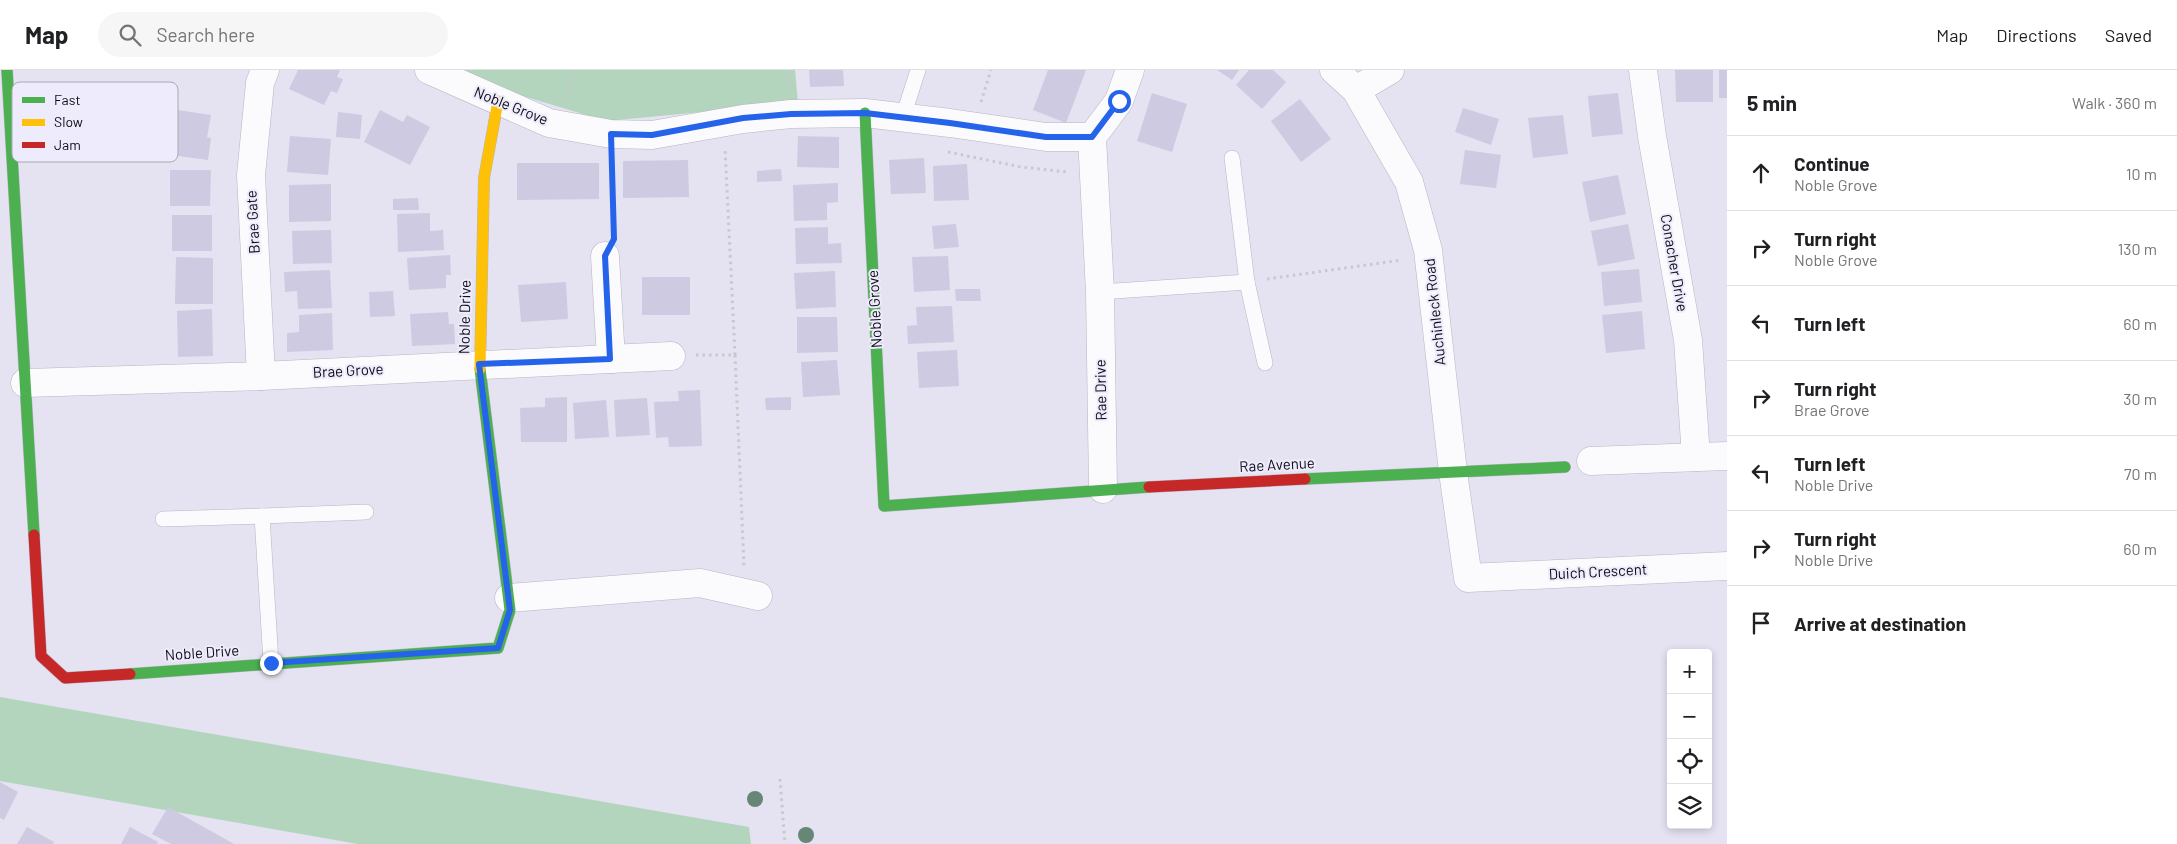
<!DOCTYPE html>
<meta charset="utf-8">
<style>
:root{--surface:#fff;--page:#f6f6f6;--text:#202124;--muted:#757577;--line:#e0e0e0}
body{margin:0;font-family:Barlow,sans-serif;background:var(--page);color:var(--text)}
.controls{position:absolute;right:15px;bottom:15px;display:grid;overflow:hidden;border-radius:5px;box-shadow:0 2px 8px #0003}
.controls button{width:45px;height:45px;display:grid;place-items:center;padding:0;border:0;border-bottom:1px solid var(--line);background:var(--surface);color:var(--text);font:25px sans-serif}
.stop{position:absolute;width:15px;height:15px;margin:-11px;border:4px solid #2563eb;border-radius:50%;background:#fff}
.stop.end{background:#2563eb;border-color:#fff;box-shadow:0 1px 5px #0008}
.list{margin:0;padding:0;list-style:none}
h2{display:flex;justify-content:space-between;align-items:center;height:65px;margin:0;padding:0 20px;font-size:21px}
h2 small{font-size:16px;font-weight:400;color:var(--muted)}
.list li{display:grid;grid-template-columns:32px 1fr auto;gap:15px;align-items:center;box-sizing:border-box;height:75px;padding:0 20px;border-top:1px solid var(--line)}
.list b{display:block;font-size:19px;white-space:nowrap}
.list p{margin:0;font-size:16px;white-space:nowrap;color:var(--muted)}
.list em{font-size:16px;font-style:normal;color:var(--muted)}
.icon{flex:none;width:28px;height:28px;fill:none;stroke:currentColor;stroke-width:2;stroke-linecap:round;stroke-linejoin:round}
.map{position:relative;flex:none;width:1727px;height:774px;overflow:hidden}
header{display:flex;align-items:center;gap:30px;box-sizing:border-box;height:70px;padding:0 25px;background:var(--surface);border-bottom:1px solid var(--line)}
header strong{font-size:24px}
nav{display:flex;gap:28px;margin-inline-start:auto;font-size:18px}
.search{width:350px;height:45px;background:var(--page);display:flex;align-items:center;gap:12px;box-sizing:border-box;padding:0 18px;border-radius:28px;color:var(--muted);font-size:19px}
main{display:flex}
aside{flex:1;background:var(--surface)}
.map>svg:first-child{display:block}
</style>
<header>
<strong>Map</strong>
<div class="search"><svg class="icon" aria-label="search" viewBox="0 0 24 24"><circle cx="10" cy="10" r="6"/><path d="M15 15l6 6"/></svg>Search here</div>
<nav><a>Map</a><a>Directions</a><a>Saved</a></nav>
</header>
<main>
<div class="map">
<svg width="1727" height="774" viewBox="0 0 1727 774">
<rect width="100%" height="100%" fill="#e5e2f2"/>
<g fill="#b3d5be">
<polygon points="464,0 795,0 798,33 606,51 496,18"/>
<polygon points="0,627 749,757 751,774 358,774 0,711"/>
</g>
<g fill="#cecae1">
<polygon points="298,0 340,0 337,7 343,9 337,23 331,21 324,35 289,19"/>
<polygon points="809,0 843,0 844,16 810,17"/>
<polygon points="1048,0 1086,0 1066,53 1033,40"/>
<polygon points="1217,0 1239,0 1232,10"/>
<polygon points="1249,0 1273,0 1286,12 1262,39 1236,15"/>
<polygon points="1675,0 1713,0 1713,32 1676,32"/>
<rect x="1719" y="0" width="8" height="28"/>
<polygon points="1152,23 1187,34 1172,82 1137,71"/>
<polygon points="1618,23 1623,64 1592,67 1588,26"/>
<polygon points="1300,29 1331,69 1301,92 1271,51"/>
<polygon points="1463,38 1499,49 1491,75 1455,62"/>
<polygon points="171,39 211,45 207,67 211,68 208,90 164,84"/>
<polygon points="380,40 403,52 407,45 430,57 410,95 364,72"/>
<polygon points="338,42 362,45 360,69 336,67"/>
<polygon points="1563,45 1568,84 1533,88 1528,48"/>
<polygon points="290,66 331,69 328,105 287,102"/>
<polygon points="798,66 839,67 839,98 797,97"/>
<polygon points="1465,80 1501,85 1496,118 1460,114"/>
<polygon points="924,88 926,123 891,124 889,90"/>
<polygon points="688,90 689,127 623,128 623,91"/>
<polygon points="517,93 599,93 599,129 517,130"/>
<polygon points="967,94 969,130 934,131 933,96"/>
<polygon points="781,99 782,111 757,112 757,101"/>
<polygon points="170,100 211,100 210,136 170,136"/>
<polygon points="1618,105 1626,144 1590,152 1582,112"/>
<polygon points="838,113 838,132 827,133 827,150 794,151 793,115"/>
<polygon points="331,114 331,151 289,152 289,115"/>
<polygon points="418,128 419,140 393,140 393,129"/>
<polygon points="430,143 430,161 443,160 444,180 398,182 397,144"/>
<rect x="172" y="145" width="40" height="36"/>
<polygon points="956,154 959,177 934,179 932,156"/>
<polygon points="1628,154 1635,189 1598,196 1591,161"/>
<polygon points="828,157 828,174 841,173 842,193 796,194 795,158"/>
<polygon points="331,160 332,193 293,194 292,161"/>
<polygon points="450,185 451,205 446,205 446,218 409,220 407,188"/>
<polygon points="948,186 950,220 914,222 912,187"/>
<polygon points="176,187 213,188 213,234 175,234"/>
<polygon points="1639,199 1642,232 1604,236 1601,202"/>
<polygon points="330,200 332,238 298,239 297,221 285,222 284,202"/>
<polygon points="835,201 836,237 796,239 794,203"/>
<rect x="642" y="207" width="48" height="38"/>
<polygon points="566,212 568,249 521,252 518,215"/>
<polygon points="955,219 980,219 981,231 956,231"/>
<polygon points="393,221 395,246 370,247 369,222"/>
<polygon points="952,236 954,272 908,274 907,256 917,255 916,237"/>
<polygon points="212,239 213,286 178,287 177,241"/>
<polygon points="1642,241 1645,279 1606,283 1602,245"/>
<polygon points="448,242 449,254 454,254 455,274 412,276 410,244"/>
<polygon points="332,243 333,280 287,282 287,263 299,262 299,245"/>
<polygon points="797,247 837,247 838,282 797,283"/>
<polygon points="957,280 959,316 919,318 917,282"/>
<polygon points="837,290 840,325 803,327 801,292"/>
<polygon points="700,320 702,376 669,377 668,367 656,368 654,332 679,331 678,321"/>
<polygon points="567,327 567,372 521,372 520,338 545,337 545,328"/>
<polygon points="791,327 791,340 766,340 765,328"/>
<polygon points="647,328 650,365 616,367 614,330"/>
<polygon points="606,330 609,367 575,369 573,333"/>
<polygon points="0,712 18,722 4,750 0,748"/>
<polygon points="168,737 234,774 171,774 152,764"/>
<polygon points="27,757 54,772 53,774 17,774"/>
<polygon points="130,757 158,772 157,774 121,774"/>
</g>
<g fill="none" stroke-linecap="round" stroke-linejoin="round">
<defs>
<g id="lane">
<polyline points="903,47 918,0"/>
<polyline points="1232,88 1247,212 1265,293"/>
<polyline points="1100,222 1247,212"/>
<polyline points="163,449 262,446"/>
<polyline points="271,593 262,446 366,442"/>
</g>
<g id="street">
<polyline points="429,0 549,53 611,64 652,65 743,49 791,44 865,43 950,53 1046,67 1092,67 1119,31 1130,0"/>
<polyline points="1334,0 1356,20 1409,112 1428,180 1453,402 1468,508 1727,496"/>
<polyline points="1643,0 1652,66 1688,270 1696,387"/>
<polyline points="1356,20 1390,0"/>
<polyline points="1092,67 1100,222 1103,419"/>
<polyline points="605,186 611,289"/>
<polyline points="261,306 251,105 260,13 265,0"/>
<polyline points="25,313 261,306 671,286"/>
<polyline points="1591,391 1727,386"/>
<polyline points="509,528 700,513 758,526"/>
</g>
<g id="fast">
<polyline points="7,0 34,465"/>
<polyline points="865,43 884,436 1149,417"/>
<polyline points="1305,409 1565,397"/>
<polyline points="130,604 498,578 510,540 480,299"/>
</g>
<polyline id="slow" points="480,299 484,108 498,31"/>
<g id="jam">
<polyline points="1149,417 1305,409"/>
<polyline points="34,465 41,586 65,608 130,604"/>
</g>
</defs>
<use href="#lane" stroke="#b7b5c2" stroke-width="16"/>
<use href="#street" stroke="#b7b5c2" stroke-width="29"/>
<use href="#fast" stroke="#b7b5c2" stroke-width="12"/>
<use href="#slow" stroke="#b7b5c2" stroke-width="12"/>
<use href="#jam" stroke="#b7b5c2" stroke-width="12"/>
<g stroke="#c9c8cd" stroke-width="3" stroke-dasharray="2.5 4" stroke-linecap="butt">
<polyline points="789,0 789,17"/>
<polyline points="566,31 575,0"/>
<polyline points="981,32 991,0"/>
<polyline points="948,82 1021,97 1067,102"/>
<polyline points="612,91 614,162"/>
<polyline points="1267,209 1402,190"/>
<polyline points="696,285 735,285 725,78"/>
<polyline points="735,285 744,496"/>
<polyline points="780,709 785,774"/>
</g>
<use href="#lane" stroke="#fbfbfd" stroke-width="15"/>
<use href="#street" stroke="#fbfbfd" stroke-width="28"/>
<use href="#fast" stroke="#4caf50" stroke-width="11"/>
<use href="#slow" stroke="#ffc107" stroke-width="11"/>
<use href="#jam" stroke="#c62828" stroke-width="11"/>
</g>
<g fill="#678676">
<circle cx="755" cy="729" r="8"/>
<circle cx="806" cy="765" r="8"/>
</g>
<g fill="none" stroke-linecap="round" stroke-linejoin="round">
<polyline stroke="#2563eb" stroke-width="6" points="271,593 498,578 510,540 479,294 610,289 605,186 614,169 611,64 652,65 743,48 791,44 865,43 950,53 1046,67 1092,67 1119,31"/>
</g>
<g text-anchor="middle" stroke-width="4" stroke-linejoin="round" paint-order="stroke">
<g font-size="15" fill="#0e0d16" stroke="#edebfc">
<text transform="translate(511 36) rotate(22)" y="5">Noble Grove</text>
<text transform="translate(253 152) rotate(-93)" y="5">Brae Gate</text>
<text transform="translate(1674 193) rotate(80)" y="5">Conacher Drive</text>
<text transform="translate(875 239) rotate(-93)" y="5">Noble Grove</text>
<text transform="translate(1435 242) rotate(-96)" y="5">Auchinleck Road</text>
<text transform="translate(465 247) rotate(-89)" y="5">Noble Drive</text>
<text transform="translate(348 301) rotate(-3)" y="5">Brae Grove</text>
<text transform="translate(1101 320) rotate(-91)" y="5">Rae Drive</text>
<text transform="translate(1277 395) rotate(-3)" y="5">Rae Avenue</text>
<text transform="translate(1598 502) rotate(-3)" y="5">Duich Crescent</text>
<text transform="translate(202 583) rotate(-4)" y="5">Noble Drive</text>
</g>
</g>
<rect x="12" y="12" width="166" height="80" rx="8" fill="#edebfc" stroke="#aaa8b7" stroke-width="1"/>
<rect x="22" y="27" width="23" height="6" fill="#4caf50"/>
<rect x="22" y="49" width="23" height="7" fill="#ffc107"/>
<rect x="22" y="72" width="23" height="6" fill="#c62828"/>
<g font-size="14" fill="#0e0d16">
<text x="54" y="35">Fast</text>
<text x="54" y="57">Slow</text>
<text x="54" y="80">Jam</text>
</g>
</svg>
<div class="controls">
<button>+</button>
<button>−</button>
<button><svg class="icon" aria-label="locate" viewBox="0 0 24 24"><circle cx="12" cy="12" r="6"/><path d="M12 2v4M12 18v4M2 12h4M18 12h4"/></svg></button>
<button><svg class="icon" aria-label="layers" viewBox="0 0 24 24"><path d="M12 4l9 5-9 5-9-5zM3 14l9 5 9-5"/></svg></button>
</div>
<div class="stop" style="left:1119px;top:31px"></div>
<div class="stop end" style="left:271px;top:593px"></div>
</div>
<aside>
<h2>5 min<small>Walk · 360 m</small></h2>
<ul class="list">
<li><svg class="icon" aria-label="ahead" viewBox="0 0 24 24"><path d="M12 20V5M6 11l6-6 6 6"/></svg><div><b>Continue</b><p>Noble Grove</p></div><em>10 m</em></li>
<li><svg class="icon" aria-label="right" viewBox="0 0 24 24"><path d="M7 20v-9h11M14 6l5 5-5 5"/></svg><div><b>Turn right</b><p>Noble Grove</p></div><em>130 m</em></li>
<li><svg class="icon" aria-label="left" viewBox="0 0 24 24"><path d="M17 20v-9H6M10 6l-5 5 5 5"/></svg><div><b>Turn left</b></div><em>60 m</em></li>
<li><svg class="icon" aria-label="right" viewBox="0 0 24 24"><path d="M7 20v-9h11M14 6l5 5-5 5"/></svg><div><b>Turn right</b><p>Brae Grove</p></div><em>30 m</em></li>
<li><svg class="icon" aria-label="left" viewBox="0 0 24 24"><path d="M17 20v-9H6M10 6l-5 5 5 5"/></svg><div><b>Turn left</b><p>Noble Drive</p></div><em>70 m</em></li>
<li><svg class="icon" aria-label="right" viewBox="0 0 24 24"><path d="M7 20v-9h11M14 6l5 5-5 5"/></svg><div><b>Turn right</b><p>Noble Drive</p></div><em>60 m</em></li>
<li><svg class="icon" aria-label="arrive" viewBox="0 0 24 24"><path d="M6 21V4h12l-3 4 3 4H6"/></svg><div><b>Arrive at destination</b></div></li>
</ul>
</aside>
</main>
